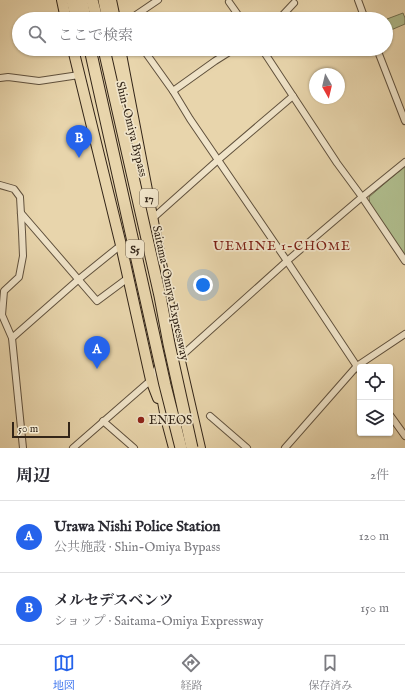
<!DOCTYPE html>
<html lang="ja">
<meta charset="utf-8">
<style>
:root{--surface:#fff;--page:#f7f7f7;--text:#2b2b33;--muted:#7c7c81;--line:#e1e1e2;--accent:#2563eb}
body{margin:0;font-family:"IM FELL English","Noto Serif JP",serif;background:var(--page);color:var(--text)}
.controls{position:absolute;right:12px;bottom:12px;display:grid;overflow:hidden;border-radius:4px;box-shadow:0 1px 3px #0004}
.controls button{width:36px;height:36px;display:grid;place-items:center;padding:0;border:0;border-bottom:1px solid var(--line);background:var(--surface);color:var(--text);font:20px sans-serif}
.compass{position:absolute;left:309px;top:68px;width:36px;height:36px;border-radius:50%;background:var(--surface);box-shadow:0 1px 3px #0004;rotate:172deg}
.scale{position:absolute;left:12px;bottom:10px;width:58px;box-sizing:border-box;padding-left:4px;border:2px solid #332518;border-top:0;font-size:11px;line-height:14px;white-space:nowrap;color:#332518;-webkit-text-stroke:3px #f0e4c9;paint-order:stroke}
.you{position:absolute;left:203px;top:285px;width:14px;height:14px;margin:-10px;border:3px solid #fff;border-radius:50%;background:#1a73e8;box-shadow:0 0 0 6px #1a73e833}
.badge{display:grid;place-items:center;width:26px;height:26px;border-radius:50%;background:var(--accent);color:#fff;font-size:13px;font-weight:700}
.pin{position:absolute;translate:-50% -33px;filter:drop-shadow(0 1px 2px #0008)}
.pin::after{content:'';position:absolute;top:21px;width:14px;height:12px;background:inherit;clip-path:polygon(0 0,100% 0,50% 100%)}
.list{margin:0;padding:0;list-style:none}
h2{display:flex;justify-content:space-between;align-items:center;height:52px;margin:0;padding:0 16px;font-size:17px}
h2 small{font-size:13px;font-weight:400;color:var(--muted)}
.list li{display:grid;grid-template-columns:26px 1fr auto;gap:12px;align-items:center;box-sizing:border-box;height:72px;padding:0 16px;border-top:1px solid var(--line)}
.list b{display:block;font-size:15px;white-space:nowrap}
.list p{margin:0;font-size:13px;white-space:nowrap;color:var(--muted)}
.list em{font-size:13px;font-style:normal;color:var(--muted)}
.icon{flex:none;width:22px;height:22px;fill:none;stroke:currentColor;stroke-width:2;stroke-linecap:round;stroke-linejoin:round}
.map{position:relative;flex:none;width:405px;height:448px;overflow:hidden}
.search{position:absolute;background:var(--surface);box-shadow:0 1px 3px #0004;left:12px;right:12px;top:12px;height:44px;display:flex;align-items:center;gap:10px;box-sizing:border-box;padding:0 14px;border-radius:22px;color:var(--muted);font-size:15px}
.sheet{height:196px;background:var(--surface)}
nav{display:flex;justify-content:space-around;align-items:center;box-sizing:border-box;height:56px;border-top:1px solid var(--line);background:var(--surface);font-size:11px;color:var(--muted)}
nav a{display:grid;justify-items:center;gap:2px}
nav .on{color:var(--accent)}
.map>svg:first-child{display:block}
</style>
<div class="map">
<svg width="405" height="448" viewBox="0 0 405 448">
<rect width="100%" height="100%" fill="#e8d5ac"/>
<filter id="stains"><feTurbulence type="fractalNoise" baseFrequency=".005" numOctaves="4"/><feColorMatrix values="0 0 0 0 .2 0 0 0 0 .09 0 0 0 0 .02 0 0 0 .5 -.17"/></filter>
<radialGradient id="worn" r=".72"><stop offset=".6" stop-color="#630" stop-opacity="0"/><stop offset="1" stop-color="#630" stop-opacity=".3"/></radialGradient>
<g fill="#b0be8e" stroke="#727253">
<polygon points="403,13 405,18 405,24 391,30 387,19"/>
<polygon points="405,166 405,256 370,207 369,197"/>
</g>
<g fill="none" stroke-linecap="round" stroke-linejoin="round">
<defs>
<g id="minor">
<polyline points="358,0 365,19"/>
<polyline points="229,2 241,19"/>
<polyline points="130,19 158,0"/>
<polyline points="279,19 294,3"/>
<polyline points="143,49 173,91 190,119 287,261 360,371"/>
<polyline points="262,49 337,163 362,197 405,261"/>
<polyline points="377,49 405,121"/>
<polyline points="0,78 8,77 39,81 79,75"/>
<polyline points="173,91 215,61 234,49"/>
<polyline points="0,185 14,189 20,197 22,232 23,256 19,277 4,291 2,315 12,338 79,279 121,245"/>
<polyline points="21,213 97,301 128,278"/>
<polyline points="152,219 218,160 293,96"/>
<polyline points="12,338 23,448"/>
<polyline points="178,359 287,261 362,197 405,162"/>
<polyline points="390,415 405,436"/>
<polyline points="210,416 247,448"/>
<polyline points="103,421 134,448"/>
<polyline points="73,448 151,380 157,368"/>
<polyline points="285,448 357,366 405,334"/>
</g>
<g id="trunk">
<polyline points="62,0 66,19"/>
<polyline points="82,0 86,19"/>
<polyline points="111,0 115,19"/>
<polyline points="73,49 121,245 151,380 158,398"/>
<polyline points="120,49 173,326"/>
<polyline points="169,320 177,348 200,448"/>
<polyline points="159,380 166,418 174,448"/>
</g>
<g id="motorway">
<polyline points="72,0 77,19"/>
<polyline points="92,0 97,19"/>
<polyline points="104,0 108,19"/>
<polyline points="113,49 118,80"/>
</g>
</defs>
<use href="#minor" stroke="#60513d" stroke-width="8"/>
<use href="#trunk" stroke="#332518" stroke-width="12"/>
<use href="#motorway" stroke="#332518" stroke-width="13"/>
<use href="#minor" stroke="#f0e4c9" stroke-width="6"/>
<use href="#trunk" stroke="#e8d5ac" stroke-width="10"/>
<use href="#motorway" stroke="#e8d5ac" stroke-width="11"/>
<defs>
<g id="motorway-bridge">
<polyline points="90,49 165,385 181,448"/>
<polyline points="104,49 160,296 169,344 192,448"/>
</g>
</defs>
<use href="#motorway-bridge" stroke="#332518" stroke-width="13" stroke-linecap="butt"/>
<use href="#motorway-bridge" stroke="#e8d5ac" stroke-width="11"/>
</g>
<circle fill="#8f2418" stroke="#f0e4c9" stroke-width="1.5" cx="141" cy="420" r="4"/>
<g text-anchor="middle" stroke-width="3.5" stroke-linejoin="round" paint-order="stroke">
<g fill="#f0e4c9" stroke="#6c5e4d" stroke-width="1">
<rect x="140" y="189" width="18" height="18" rx="3"/>
<rect x="126" y="240" width="18" height="18" rx="3"/>
</g>
<g font-size="11" font-weight="bold" fill="#332518">
<text x="149" y="202">17</text>
<text x="135" y="253">S5</text>
</g>
<g font-size="12" fill="#332518" stroke="#f0e4c9">
<text transform="translate(132 129) rotate(76)" y="4">Shin-Omiya Bypass</text>
<text transform="translate(171 293) rotate(78)" y="4">Saitama-Omiya Expressway</text>
</g>
<g font-size="12" fill="#332518" stroke="#f0e4c9" text-anchor="start">
<text x="149" y="424">ENEOS</text>
</g>
<g font-size="13" letter-spacing="1" fill="#7a1f14" stroke="#f0e4c9">
<text x="282" y="250">UEMINE 1-CHOME</text>
</g>
</g>
<rect width="100%" height="100%" filter="url(#stains)"/>
<rect width="100%" height="100%" fill="url(#worn)"/>
</svg>
<div class="controls">
<button><svg class="icon" aria-label="locate" viewBox="0 0 24 24"><circle cx="12" cy="12" r="6"/><path d="M12 2v4M12 18v4M2 12h4M18 12h4"/></svg></button>
<button><svg class="icon" aria-label="layers" viewBox="0 0 24 24"><path d="M12 4l9 5-9 5-9-5zM3 14l9 5 9-5"/></svg></button>
</div>
<svg class="compass" viewBox="-18 -18 36 36"><path d="M0-13l5 13h-10z" fill="#e53935"/><path d="M0 13l5-13h-10z" fill="#7c7c81"/></svg>
<div class="scale">50 m</div>
<div class="you"></div>
<div class="pin badge" style="left:97px;top:369px">A</div>
<div class="pin badge" style="left:79px;top:158px">B</div>
<div class="search"><svg class="icon" aria-label="search" viewBox="0 0 24 24"><circle cx="10" cy="10" r="6"/><path d="M15 15l6 6"/></svg>ここで検索</div>
</div>
<section class="sheet">
<h2>周辺<small>2件</small></h2>
<ul class="list">
<li><span class="badge">A</span><div><b>Urawa Nishi Police Station</b><p>公共施設 · Shin-Omiya Bypass</p></div><em>120 m</em></li>
<li><span class="badge">B</span><div><b>メルセデスベンツ</b><p>ショップ · Saitama-Omiya Expressway</p></div><em>150 m</em></li>
</ul>
</section>
<nav>
<a class="on"><svg class="icon" aria-label="map" viewBox="0 0 24 24"><path d="M3 6l6-2 6 2 6-2v14l-6 2-6-2-6 2zM9 4v14M15 6v14"/></svg>地図</a>
<a><svg class="icon" aria-label="directions" viewBox="0 0 24 24"><path d="M12 3l9 9-9 9-9-9zM9 14v-3h6M13 9l2 2-2 2"/></svg>経路</a>
<a><svg class="icon" aria-label="saved" viewBox="0 0 24 24"><path d="M7 4h10v16l-5-4-5 4z"/></svg>保存済み</a>
</nav>
